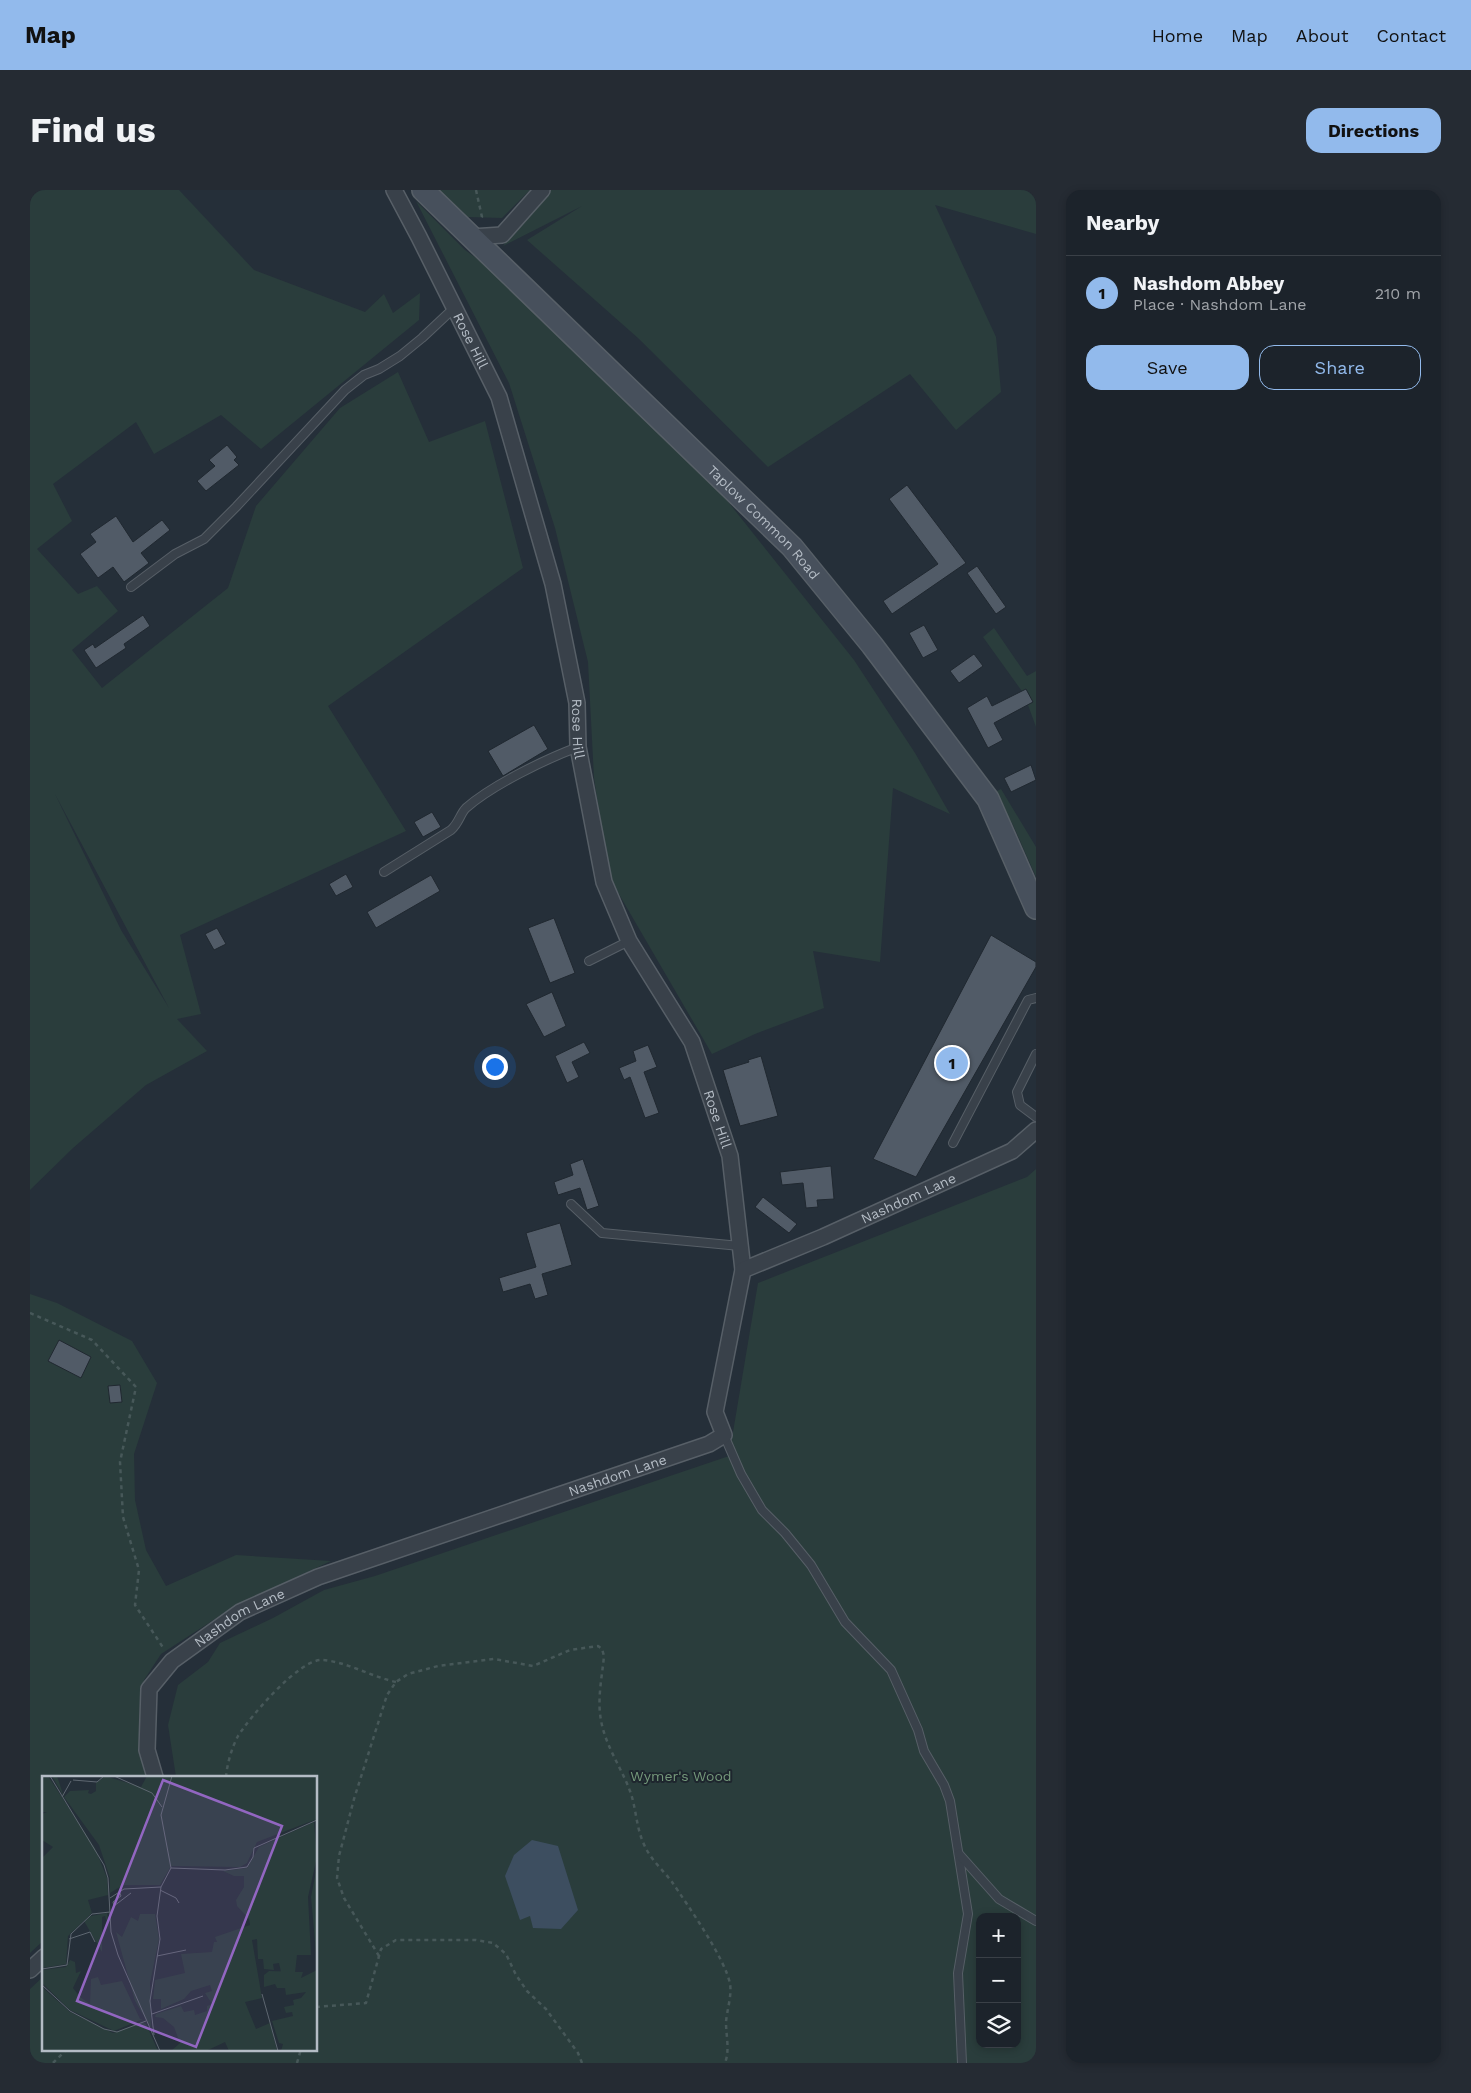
<!DOCTYPE html>
<meta charset="utf-8">
<style>
:root{--surface:#1c232b;--page:#252b33;--text:#f1f3f6;--muted:#a0a4a9;--line:#3a4047;--accent:#92baec}
body{margin:0;font-family:"Work Sans",sans-serif;background:var(--page);color:var(--text)}
.controls{position:absolute;right:15px;bottom:15px;display:grid;overflow:hidden;border-radius:10px;box-shadow:0 2px 8px #0003}
.controls button{width:45px;height:45px;display:grid;place-items:center;padding:0;border:0;border-bottom:1px solid var(--line);background:var(--surface);color:var(--text);font:25px sans-serif}
.you{position:absolute;left:464px;top:876px;width:18px;height:18px;margin:-12px;border:4px solid #fff;border-radius:50%;background:#1a73e8;box-shadow:0 0 0 8px #1a73e833}
.badge{display:grid;place-items:center;width:32px;height:32px;border-radius:50%;background:var(--accent);color:#111;font-size:16px;font-weight:700}
.pin{position:absolute;translate:-50% -50%;border:2px solid #fff;box-shadow:0 1px 5px #0006}
.list{margin:0;padding:0;list-style:none}
h2{display:flex;justify-content:space-between;align-items:center;height:65px;margin:0;padding:0 20px;font-size:21px}
h2 small{font-size:16px;font-weight:400;color:var(--muted)}
.list li{display:grid;grid-template-columns:32px 1fr auto;gap:15px;align-items:center;box-sizing:border-box;height:75px;padding:0 20px;border-top:1px solid var(--line)}
.list b{display:block;font-size:19px;white-space:nowrap}
.list p{margin:0;font-size:16px;white-space:nowrap;color:var(--muted)}
.list em{font-size:16px;font-style:normal;color:var(--muted)}
.actions{display:flex;gap:10px;padding:15px 20px}
.actions a{flex:1;padding:11px 0;border:1px solid var(--accent);border-radius:15px;text-align:center;font-size:18px;color:var(--accent)}
.actions .main{background:var(--accent);color:#111}
.icon{flex:none;width:28px;height:28px;fill:none;stroke:currentColor;stroke-width:2;stroke-linecap:round;stroke-linejoin:round}
.map{position:relative;flex:none;width:1006px;height:1873px;overflow:hidden;border-radius:15px}
header{display:flex;align-items:center;gap:30px;box-sizing:border-box;height:70px;padding:0 25px;background:var(--accent);color:#111}
header strong{font-size:24px}
nav{display:flex;gap:28px;margin-inline-start:auto;font-size:18px}
.intro{display:flex;align-items:center;justify-content:space-between;box-sizing:border-box;height:120px;padding:0 30px}
h1{margin:0;font-size:35px}
.button{padding:12px 22px;border-radius:15px;background:var(--accent);color:#111;font-size:18px;font-weight:700}
main{display:flex;gap:30px;padding:0 30px}
aside{flex:1;background:var(--surface);border-radius:15px;box-shadow:0 2px 8px #0003}
.map>svg:first-child{display:block}
</style>
<header>
<strong>Map</strong>
<nav><a>Home</a><a>Map</a><a>About</a><a>Contact</a></nav>
</header>
<div class="intro"><h1>Find us</h1><a class="button">Directions</a></div>
<main>
<div class="map">
<svg width="1006" height="1873" viewBox="0 0 1006 1873">
<rect width="100%" height="100%" fill="#252f39"/>
<g fill="#2a3d3c" fill-rule="evenodd">
<path d="M0,0H149L224,80L335,122L354,104L363,123L390,103L389,130L231,259L191,225L124,264L106,232L23,294L42,331L7,359L48,404L67,396L88,421L42,460L72,498L198,398L226,316L310,218L368,182L399,252L455,231L493,378L298,516L376,641L150,745L171,824L147,829L177,861L116,895L43,958L0,1000ZM25,604L139,818L91,740Z"/>
<polygon points="409,0 500,0 472,28 438,27"/>
<polygon points="518,0 1006,0 1006,44 905,15 966,147 971,202 926,240 880,184 738,277 608,148 497,50 552,16 473,56"/>
<polygon points="386,11 435,60 582,166 824,470 885,563 920,624 863,598 850,772 783,761 794,818 725,844 682,864 579,687 564,588 558,472 525,338 479,193"/>
<polygon points="964,438 997,486 1006,481 1006,537 994,504 953,447"/>
<polygon points="971,599 1006,657 1006,687 983,635 963,603"/>
<path d="M1006,979V1873H0V1799L14,1786V1859H286V1587H146L138,1535L148,1495L178,1472L190,1453L243,1428L294,1400L345,1386L699,1266L728,1093L997,987ZM950,1727H987V1854H950Z"/>
<polygon points="0,1104 27,1113 102,1151 127,1193 104,1264 105,1310 116,1360 136,1396 206,1365 301,1371 205,1416 131,1464 114,1490 119,1587 14,1587 14,1750 0,1763"/>
</g>
<polygon fill="#3d4e60" points="502,1650 528,1656 548,1720 531,1739 503,1738 500,1726 490,1730 475,1686 484,1665"/>
<g fill="#515b67" stroke="#202830">
<polygon points="197,255 207,267 204,270 209,275 176,301 167,291 185,276 179,270"/>
<polygon points="877,295 936,373 862,424 853,411 908,374 859,309"/>
<polygon points="86,326 103,352 132,330 140,340 111,363 119,373 94,392 83,377 68,388 50,364 66,352 60,344"/>
<polygon points="947,376 976,417 966,424 937,383"/>
<polygon points="113,425 120,436 94,454 96,458 66,478 54,460 63,454 65,458"/>
<polygon points="894,435 908,460 893,468 879,443"/>
<polygon points="944,464 953,476 929,493 920,481"/>
<polygon points="996,499 1003,512 964,533 973,550 958,558 937,518 957,506 962,516"/>
<polygon points="504,535 518,559 473,586 458,561"/>
<polygon points="1001,575 1006,590 981,602 974,588"/>
<polygon points="402,622 411,637 393,647 384,632"/>
<polygon points="316,684 323,697 306,706 299,694"/>
<polygon points="401,685 410,701 346,738 337,722"/>
<polygon points="524,728 545,783 520,793 498,738"/>
<polygon points="187,738 196,754 184,760 175,744"/>
<polygon points="961,745 1006,772 1006,777 886,987 843,969"/>
<polygon points="522,802 536,836 514,847 496,814"/>
<polygon points="554,852 560,863 542,872 549,887 537,893 525,866"/>
<polygon points="618,855 627,877 614,882 629,923 615,928 600,887 594,890 589,878 606,871 603,861"/>
<polygon points="731,866 748,926 710,936 693,880 719,872 718,870"/>
<polygon points="553,969 569,1016 557,1020 550,998 528,1005 524,992 543,985 540,974"/>
<polygon points="801,976 804,1009 787,1010 788,1017 776,1018 773,993 752,995 750,982"/>
<polygon points="733,1007 767,1034 759,1043 725,1017"/>
<polygon points="530,1033 542,1075 512,1084 518,1105 505,1109 500,1094 473,1102 469,1088 506,1077 496,1043"/>
<polygon points="29,1150 61,1167 51,1188 18,1171"/>
<polygon points="90,1195 92,1212 80,1213 78,1196"/>
</g>
<g fill="none" stroke-linecap="round" stroke-linejoin="round">
<defs>
<g id="lane">
<polyline points="101,397 145,364 174,349 206,317 315,200 334,185 349,179 370,166 392,148 424,118"/>
<path d="M354,682L421,640C429,633 430,624 436,618C462,595 516,569 548,557"/>
<polyline points="559,771 599,751"/>
<polyline points="1006,864 987,902 990,915 1006,927"/>
<polyline points="923,953 998,810 1006,808"/>
<polyline points="541,1014 572,1043 710,1056"/>
<polyline points="694,1245 711,1284 732,1320 755,1343 781,1375 815,1432 861,1480 888,1540 894,1561 914,1595 920,1611 938,1724 928,1783 932,1873"/>
<polyline points="929,1664 969,1709 1006,1731"/>
</g>
<g id="street">
<path id="s1" d="M364,0L389,47L469,207L523,394L547,513L548,557L574,692L599,751L662,852L700,966L713,1080"/>
<polyline points="442,47 472,45 512,0"/>
<path id="s2" d="M125,1587L117,1560L119,1499L142,1471L210,1422L288,1387L679,1254L694,1245L685,1222L713,1080L793,1047L982,961L1006,940"/>
<polyline points="0,1780 14,1767"/>
</g>
<g id="secondary">
<path id="s3" d="M393,0L762,357L842,455L958,609L1006,718"/>
</g>
</defs>
<use href="#lane" stroke="#575f67" stroke-width="10"/>
<use href="#street" stroke="#575f67" stroke-width="18"/>
<use href="#secondary" stroke="#575f67" stroke-width="24"/>
<g stroke="#475859" stroke-width="2.5" stroke-dasharray="4 4" stroke-linecap="butt">
<polyline points="446,0 452,27 450,30"/>
<polyline points="0,1123 62,1150 106,1197 90,1272 93,1327 109,1380 105,1415 134,1459"/>
<path d="M196,1587C197,1574 202,1557 208,1546C220,1527 269,1469 292,1470C315,1471 342,1487 366,1492"/>
<path d="M349,1766L314,1708L307,1688L309,1666L324,1609L357,1505L366,1492L378,1484L408,1476L464,1469L503,1476L540,1460L568,1456L572,1459L574,1466C572,1487 567,1510 571,1530C575,1555 591,1577 600,1601C606,1617 606,1636 613,1652C619,1668 632,1679 642,1692C657,1714 696,1770 700,1794C702,1805 697,1820 696,1832C696,1846 700,1860 695,1873"/>
<polyline points="286,1817 336,1813 351,1759 366,1750 446,1750 463,1753 476,1764 486,1785 497,1801 516,1819 548,1863 552,1873"/>
<polyline points="23,1873 37,1859"/>
<polyline points="267,1873 271,1859"/>
</g>
<use href="#lane" stroke="#39414a" stroke-width="8"/>
<use href="#street" stroke="#39414a" stroke-width="15"/>
<use href="#secondary" stroke="#47505c" stroke-width="21"/>
</g>
<g text-anchor="middle" stroke-width="4" stroke-linejoin="round" paint-order="stroke">
<g font-size="14" fill="#b4bcc5" stroke="#1e262e">
<text dy="5" stroke="none"><textPath href="#s1" startOffset="169">Rose Hill</textPath></text>
<text dy="5" stroke="none"><textPath href="#s3" startOffset="476">Taplow Common Road</textPath></text>
<text dy="5" stroke="none"><textPath href="#s1" startOffset="574">Rose Hill</textPath></text>
<text dy="5" stroke="none"><textPath href="#s1" startOffset="994">Rose Hill</textPath></text>
<text dy="5" stroke="none"><textPath href="#s2" startOffset="1075">Nashdom Lane</textPath></text>
<text dy="5" stroke="none"><textPath href="#s2" startOffset="611">Nashdom Lane</textPath></text>
<text dy="5" stroke="none"><textPath href="#s2" startOffset="206">Nashdom Lane</textPath></text>
</g>
<g font-size="14" fill="#75997b" stroke="#1e262e">
<text x="651" y="1591">Wymer's Wood</text>
</g>
</g>
<g transform="translate(12 1586)">
<rect width="275" height="275" fill="#252f39"/>
<path d="M0,0H6L53,72L65,102L66,119L46,124L50,137L26,160L24,188L0,192V82L11,71L0,64V38L5,36H0ZM10,0H15L22,21L28,15L47,14L46,17L49,18L54,15V7L63,0L99,11L105,0H275V43L215,66L205,87L198,91L129,90L118,109H81L68,117V102L57,69L22,21ZM272,46L275,81L266,121L269,179H255L253,197L239,196L237,187L231,188L232,194L222,193L221,183H216L215,163L210,164L220,222L203,226L214,253L228,247L235,275H187L183,266L164,275H129L138,267L132,251L121,242L113,241L114,238L139,230L142,236L152,234L153,239L165,235V230L170,228L163,217L170,215L168,209L149,215L142,223L119,233V223H111L113,204L143,197L139,178L170,176L172,166H175L173,161L208,149L207,143L195,130L194,124L202,111V100H192L181,95L205,92L217,71ZM275,90V188L269,121ZM65,137L68,156L63,140L60,141V176L42,145L49,140ZM98,138H113L117,163L108,207L109,252L93,225L74,156L80,161L89,141L96,145ZM28,184L33,186L34,197L39,195L31,212L38,221L48,228L49,203L56,201L59,209L80,205L98,243H101L72,255L28,234L0,207V194L24,191ZM275,194V275H239L241,268L237,267L230,245L251,240L250,236L244,237L242,231L252,229L251,224L259,222L264,216L244,219L243,212H235L233,208L222,211V199L227,195L261,196L259,202ZM0,211L28,236L71,257L100,246L104,248L116,275H0Z" fill="#2a3d3c"/>
<path fill="none" stroke="#5e6771" stroke-width="1" d="M8,0L62,89L66,102L69,156L76,179L118,275M72,0L110,17L120,31M31,4L55,6L62,0M20,21L29,5M129,92L119,39L130,0M118,114L134,122L137,127M77,115L79,120L71,126L72,130L89,117M68,122L82,113L119,111L129,92L183,94L205,91L211,81L212,72L275,44M27,163L48,156L53,166M115,180L144,174M0,193L25,189L29,158L50,138L68,136M0,209L28,235L62,253L75,256L104,245M220,218L236,275M110,238L161,220M112,259L108,225L118,163L115,140L119,111"/>
<path fill="#9266c1" fill-opacity="0.15" stroke="#9266c1" stroke-width="2.5" d="M121,4L240,50L154,271L35,225Z"/>
<rect width="275" height="275" fill="none" stroke="#b4bcc5" stroke-width="2.5"/>
</g>
</svg>
<div class="controls">
<button>+</button>
<button>−</button>
<button><svg class="icon" aria-label="layers" viewBox="0 0 24 24"><path d="M12 4l9 5-9 5-9-5zM3 14l9 5 9-5"/></svg></button>
</div>
<div class="you"></div>
<div class="pin badge" style="left:922px;top:873px">1</div>
</div>
<aside>
<h2>Nearby<small></small></h2>
<ul class="list">
<li><span class="badge">1</span><div><b>Nashdom Abbey</b><p>Place · Nashdom Lane</p></div><em>210 m</em></li>
</ul>
<div class="actions"><a class="main">Save</a><a>Share</a></div>
</aside>
</main>
